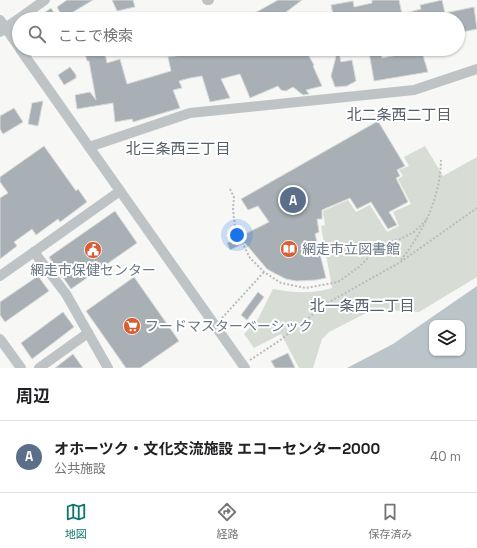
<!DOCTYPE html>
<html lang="ja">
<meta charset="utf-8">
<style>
:root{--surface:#fff;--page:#f2f2f2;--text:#202124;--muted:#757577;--line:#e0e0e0;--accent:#0f766e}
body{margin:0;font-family:"Space Grotesk","Noto Sans JP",sans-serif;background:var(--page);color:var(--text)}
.controls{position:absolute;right:12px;bottom:12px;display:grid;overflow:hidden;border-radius:8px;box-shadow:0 1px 3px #0004}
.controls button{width:36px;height:36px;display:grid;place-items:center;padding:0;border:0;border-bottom:1px solid var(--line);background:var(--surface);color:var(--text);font:20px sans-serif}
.you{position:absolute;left:237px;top:235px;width:14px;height:14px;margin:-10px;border:3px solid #fff;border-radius:50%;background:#1a73e8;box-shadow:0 0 0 6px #1a73e833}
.badge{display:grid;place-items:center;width:26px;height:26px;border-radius:50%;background:var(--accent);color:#fff;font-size:13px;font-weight:700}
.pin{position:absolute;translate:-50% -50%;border:2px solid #fff;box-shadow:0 1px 4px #0006}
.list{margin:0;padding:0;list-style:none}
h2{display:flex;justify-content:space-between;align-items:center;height:52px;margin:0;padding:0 16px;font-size:17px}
h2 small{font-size:13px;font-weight:400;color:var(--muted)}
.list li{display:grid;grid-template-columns:26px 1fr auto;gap:12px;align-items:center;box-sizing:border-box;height:72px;padding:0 16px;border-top:1px solid var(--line)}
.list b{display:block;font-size:15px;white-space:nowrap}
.list p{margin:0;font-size:13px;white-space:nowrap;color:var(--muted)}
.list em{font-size:13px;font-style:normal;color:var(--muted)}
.icon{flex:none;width:22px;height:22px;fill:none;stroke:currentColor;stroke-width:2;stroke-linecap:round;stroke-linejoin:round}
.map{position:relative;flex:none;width:477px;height:368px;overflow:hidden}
.search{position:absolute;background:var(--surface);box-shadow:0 1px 3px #0004;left:12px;right:12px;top:12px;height:44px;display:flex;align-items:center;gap:10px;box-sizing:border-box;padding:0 14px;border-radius:22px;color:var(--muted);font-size:15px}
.sheet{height:124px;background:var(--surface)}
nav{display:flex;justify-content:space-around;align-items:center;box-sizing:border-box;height:56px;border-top:1px solid var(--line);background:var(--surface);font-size:11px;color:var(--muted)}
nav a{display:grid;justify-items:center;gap:2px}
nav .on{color:var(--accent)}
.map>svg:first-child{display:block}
</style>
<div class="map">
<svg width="477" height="368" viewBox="0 0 477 368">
<rect width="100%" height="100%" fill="#f7f7f5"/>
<path fill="#d7dcd4" d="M425,146L443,176L477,157V277L419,312L374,309L329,332L322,339L313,368H299L281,334L254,348L244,334L258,319L273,289C294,293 312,294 332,288L321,226L325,225L323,211L348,200L356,212L370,205L387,232L399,226L393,212L411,204L398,179L403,176L399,170L409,166L404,157Z"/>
<path fill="#bac4c9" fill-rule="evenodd" d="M477,286V368H347L393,344ZM432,323H462V353H432Z"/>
<g fill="#a8b0b5" stroke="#d9d9d7">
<polygon points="67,0 93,0 63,18 57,7"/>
<polygon points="112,0 133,0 135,7 117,11"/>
<polygon points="278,0 302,0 277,19 244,19"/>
<polygon points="372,0 399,0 402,14 421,9 420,5 442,0 445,13 474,7 477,29 458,33 458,19 362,19 361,13 334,19 331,5 353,1 354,7 372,3"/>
<polygon points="51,8 56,16 51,19 36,19"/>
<polygon points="84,49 104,49 107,63 120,59 127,84 171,71 168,57 182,55 180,49 189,49 190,53 206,49 305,49 314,65 313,66 322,86 306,90 309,94 303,95 293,87 286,91 281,90 278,86 250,98 240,74 221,79 230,98 210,102 202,76 190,78 179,81 182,88 173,90 180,108 133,122 132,119 115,122 113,103 77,109 75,95 90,92 96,100 89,61 87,61"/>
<polygon points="338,49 341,62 352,60 356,81 347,86 335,87 331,76"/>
<polygon points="400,49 421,49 428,72 374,81 369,52 381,50 382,58 402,54"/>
<polygon points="70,67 76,75 76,78 64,85 58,75"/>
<polygon points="43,101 38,126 28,124 32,103"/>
<polygon points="14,108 23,122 3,134 0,129 0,116"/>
<polygon points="378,121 405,166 397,170 400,176 396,178 408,202 389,212 397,225 388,229 371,202 357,209 350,198 322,210 322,219 317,219 319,232 315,234 326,278 316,280 296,281 286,279 276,274 267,269 245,243 230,250 227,243 269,222 258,206 248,210 241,199"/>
<polygon points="44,146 76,191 78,189 87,202 60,222 58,219 36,235 32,229 14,242 17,246 0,259 0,198 8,193 0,182 0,177"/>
<polygon points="115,211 137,243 71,289 49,257"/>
<polygon points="38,276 49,291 5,322 0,315 0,302"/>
<polygon points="134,277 179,341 140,368 126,368 86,311"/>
<polygon points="258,292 264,297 247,320 241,315"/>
<polygon points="63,312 74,327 32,359 21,343"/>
<polygon points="288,353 295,368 275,368 271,361"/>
<polygon points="73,354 83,368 55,368"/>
</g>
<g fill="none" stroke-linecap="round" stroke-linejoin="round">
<g stroke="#b9bcbe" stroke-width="2" stroke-dasharray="2 2" stroke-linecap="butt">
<polyline points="230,189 234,197 233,209 235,228 250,258 264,272 281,283 306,288 338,282 359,267 384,242 398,240 414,232 428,218"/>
<path d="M401,260C424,230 440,199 441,160"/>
<polyline points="222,318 264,272"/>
<polyline points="250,360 279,341 329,302 399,263 477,208"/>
</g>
<g stroke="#bec3c6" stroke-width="10">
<polyline points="207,0 209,0"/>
<polyline points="0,20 19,47"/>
<polyline points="0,32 45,0"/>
<polyline points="20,49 245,368"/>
<polyline points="89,147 190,113 414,90 477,69"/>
<polyline points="34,252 66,294 108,368"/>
<polyline points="0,276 120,191"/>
<polyline points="0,339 21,368"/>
<polyline points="39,368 88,333"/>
</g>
</g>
<defs>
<symbol id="library-disc" viewBox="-11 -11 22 22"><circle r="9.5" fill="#d85f34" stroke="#fff"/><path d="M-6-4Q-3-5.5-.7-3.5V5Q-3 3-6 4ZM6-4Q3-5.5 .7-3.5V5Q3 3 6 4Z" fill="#fff"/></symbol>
<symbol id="civic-disc" viewBox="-11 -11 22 22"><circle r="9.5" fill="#d85f34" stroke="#fff"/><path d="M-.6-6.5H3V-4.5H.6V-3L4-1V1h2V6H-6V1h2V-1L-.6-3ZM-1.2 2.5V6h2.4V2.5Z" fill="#fff"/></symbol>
<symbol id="supermarket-disc" viewBox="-11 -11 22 22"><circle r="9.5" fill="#d85f34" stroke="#fff"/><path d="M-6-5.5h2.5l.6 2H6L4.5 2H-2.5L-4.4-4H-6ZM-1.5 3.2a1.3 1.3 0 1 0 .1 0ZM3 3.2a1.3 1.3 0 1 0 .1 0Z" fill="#fff"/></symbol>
</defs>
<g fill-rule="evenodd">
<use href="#library-disc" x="279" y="239" width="20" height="20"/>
<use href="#civic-disc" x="83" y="240" width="20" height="20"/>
<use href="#supermarket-disc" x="122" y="316" width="20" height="20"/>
</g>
<g text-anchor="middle" stroke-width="4" stroke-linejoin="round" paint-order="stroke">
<g font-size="14" fill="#687784" stroke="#fff" text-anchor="start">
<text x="302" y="254">網走市立図書館</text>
<text x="93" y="275" text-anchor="middle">網走市保健センター</text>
<text x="145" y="331">フードマスターベーシック</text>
</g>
<g font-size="15" fill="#56606a" stroke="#fff">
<text x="399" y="120">北二条西二丁目</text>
<text x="178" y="154">北三条西三丁目</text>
<text x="362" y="311">北一条西二丁目</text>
</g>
</g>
</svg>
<div class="controls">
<button><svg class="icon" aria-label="layers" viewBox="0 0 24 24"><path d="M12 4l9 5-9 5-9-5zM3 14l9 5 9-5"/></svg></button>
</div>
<div class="you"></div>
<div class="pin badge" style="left:293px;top:200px;background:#5c6f8a">A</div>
<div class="search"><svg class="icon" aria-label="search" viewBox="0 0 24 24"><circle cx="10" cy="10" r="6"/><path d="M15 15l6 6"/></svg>ここで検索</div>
</div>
<section class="sheet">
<h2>周辺<small></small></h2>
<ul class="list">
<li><span class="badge" style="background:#5c6f8a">A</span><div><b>オホーツク・文化交流施設 エコーセンター2000</b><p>公共施設</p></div><em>40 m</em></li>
</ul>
</section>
<nav>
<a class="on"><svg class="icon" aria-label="map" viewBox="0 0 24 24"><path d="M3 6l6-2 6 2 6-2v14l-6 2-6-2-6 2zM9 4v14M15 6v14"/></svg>地図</a>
<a><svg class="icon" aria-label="directions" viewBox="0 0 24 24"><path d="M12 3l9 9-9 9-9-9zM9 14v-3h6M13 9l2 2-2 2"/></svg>経路</a>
<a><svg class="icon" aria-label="saved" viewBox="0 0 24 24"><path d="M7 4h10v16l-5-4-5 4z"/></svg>保存済み</a>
</nav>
